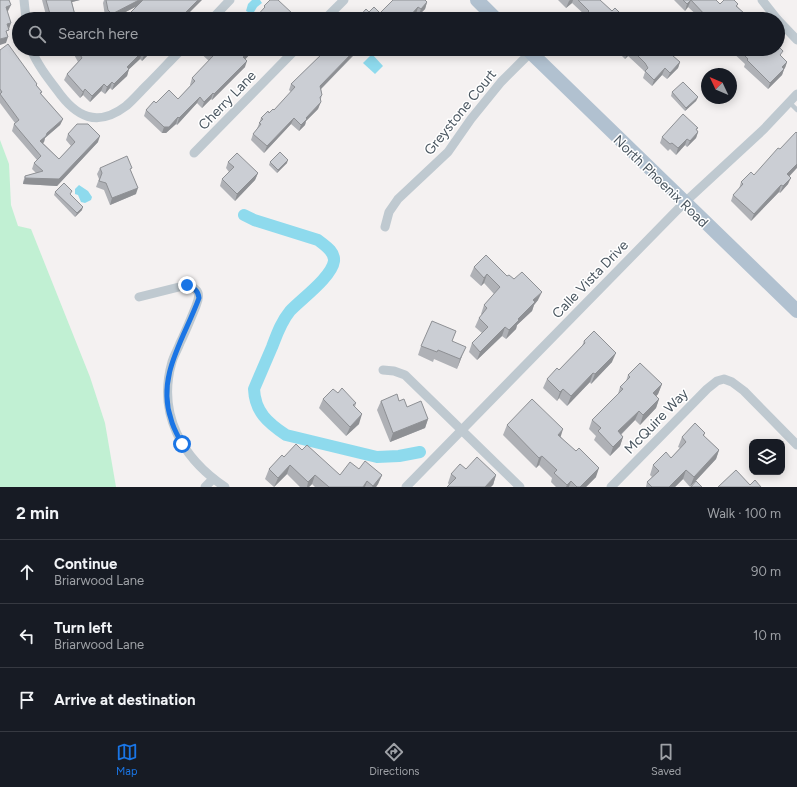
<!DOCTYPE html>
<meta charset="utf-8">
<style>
:root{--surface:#171b24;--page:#20242c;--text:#f1f3f6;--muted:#9ea1a6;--line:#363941;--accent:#1a75e5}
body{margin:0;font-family:Figtree,sans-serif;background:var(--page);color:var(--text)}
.controls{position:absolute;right:12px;bottom:12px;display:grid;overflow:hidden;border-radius:8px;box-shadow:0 2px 10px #0003}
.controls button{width:36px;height:36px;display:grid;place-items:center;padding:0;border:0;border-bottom:1px solid var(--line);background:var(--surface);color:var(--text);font:20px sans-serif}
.compass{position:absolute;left:701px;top:68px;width:36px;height:36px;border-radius:50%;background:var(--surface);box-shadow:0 2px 10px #0003;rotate:314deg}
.stop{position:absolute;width:12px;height:12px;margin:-9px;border:3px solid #1a75e5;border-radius:50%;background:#fff}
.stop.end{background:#1a75e5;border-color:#fff;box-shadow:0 1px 4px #0008}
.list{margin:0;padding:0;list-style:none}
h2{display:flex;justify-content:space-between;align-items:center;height:52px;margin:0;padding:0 16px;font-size:17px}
h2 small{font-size:13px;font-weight:400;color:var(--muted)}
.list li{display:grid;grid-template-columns:26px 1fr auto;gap:12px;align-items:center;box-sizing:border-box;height:64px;padding:0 16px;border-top:1px solid var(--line)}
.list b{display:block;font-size:15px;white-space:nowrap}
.list p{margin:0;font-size:13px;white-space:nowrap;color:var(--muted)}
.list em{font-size:13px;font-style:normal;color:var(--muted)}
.icon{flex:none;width:22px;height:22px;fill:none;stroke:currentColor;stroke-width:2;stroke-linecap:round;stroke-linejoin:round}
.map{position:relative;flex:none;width:797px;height:487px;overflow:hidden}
.search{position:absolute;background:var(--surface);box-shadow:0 2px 10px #0003;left:12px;right:12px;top:12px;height:44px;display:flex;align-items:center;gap:10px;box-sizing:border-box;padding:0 14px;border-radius:22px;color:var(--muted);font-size:15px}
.sheet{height:244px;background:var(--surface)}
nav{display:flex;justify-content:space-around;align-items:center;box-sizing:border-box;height:56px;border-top:1px solid var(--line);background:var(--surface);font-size:11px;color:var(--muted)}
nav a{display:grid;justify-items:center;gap:2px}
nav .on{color:var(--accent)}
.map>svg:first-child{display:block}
</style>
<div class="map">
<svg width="797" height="487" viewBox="0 0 797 487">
<rect width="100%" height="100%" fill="#f4f1f1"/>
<polygon fill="#c1f0d3" points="0,140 9,164 11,205 18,226 31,229 90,377 105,423 116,487 0,487"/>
<g fill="#8edaed">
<polygon points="252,0 260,0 262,3 257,7 254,12 250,13 246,11 248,4"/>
<polygon points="372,54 383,66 375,74 363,63"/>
<polygon points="79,185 88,191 92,197 91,200 85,203 81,202 78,195 75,194 75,189"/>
</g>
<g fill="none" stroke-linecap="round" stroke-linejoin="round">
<path stroke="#8edaed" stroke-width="12" d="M244,215L254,220L318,240C324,245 335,251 334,261C332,277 300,300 290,311C281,322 277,334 272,347C266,361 260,375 254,389C255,412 268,423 286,435L377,457L399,456L420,452"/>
<polyline stroke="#bfc9d0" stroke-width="4.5" points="789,102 797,110"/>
<g stroke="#bfc9d0" stroke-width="9">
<polyline points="24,0 26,19"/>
<polyline points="762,0 777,19"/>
<polyline points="212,19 230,0"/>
<polyline points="325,19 344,0"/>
<polyline points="778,20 797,40"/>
<path d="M31,49C37,64 47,77 57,90C76,117 97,128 126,106C133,100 139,93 146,86C158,74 170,61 182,49"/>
<polyline points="194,153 296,49"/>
<polyline points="385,227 389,212 398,199 448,152 471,119 501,82 530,53"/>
<path d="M139,297L187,285C199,289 201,294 196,306C191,318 186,331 180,343C178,349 174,355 172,362C157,414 182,458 225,487"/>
<polyline points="383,370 394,371 405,375 520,487"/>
<polyline points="205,487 213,479"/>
<polyline points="406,487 684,203 764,129 797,94"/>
<polyline points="611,487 707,389 717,381 724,379 732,382 744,391 797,445"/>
</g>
<g stroke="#b1c1d0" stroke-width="14">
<polyline points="477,0 496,19"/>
<polyline points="527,49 797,311"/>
</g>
</g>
<g fill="#afb1b6">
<polygon points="42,0 80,0 72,2 76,19 87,19 44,19 46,15"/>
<polygon points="104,0 202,0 137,6 112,19 109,19 105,16 103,3"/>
<polygon points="558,0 600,0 612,11 626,19 582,19 585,15 572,3 566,8"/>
<polygon points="674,0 716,0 720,4 738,4 737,6 744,14 749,19 701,19 688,7 685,11"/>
<polygon points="427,2 425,9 418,16 416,14 411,19 357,19 369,12 380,13"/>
<polygon points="58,49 154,49 142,61 140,59 129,69 127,76 112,90 110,88 105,94 101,91 90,102 83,95 80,98 64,80 67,74 78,62 71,49 61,55"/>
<polygon points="198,49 252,49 251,53 245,59 245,67 212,100 211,99 202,108 197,103 177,125 176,124 166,133 162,133 144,116 146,110 156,103 178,99 191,85 190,85 192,78 209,61 197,50"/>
<polygon points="324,49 371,49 365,56 359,50 321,89 322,95 318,109 306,121 305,125 299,131 291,124 264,153 251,140 253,134 257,129 261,118 274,110 291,92 289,90 291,84 323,53"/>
<polygon points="615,49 665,49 680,62 678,68 667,79 662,75 652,86 643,78 645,72 642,69 628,56 625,59"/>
<polygon points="729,49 778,49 781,56 787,62 782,75 768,89 744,67 745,64"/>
<polygon points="0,50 37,84 37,86 42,92 41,94 63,119 60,125 45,138 44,142 43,143 59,159 71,146 66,140 68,134 98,142 57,186 23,184 23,182 25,176 36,173 32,169 34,163 37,160 12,131 14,124 15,123 0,103"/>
<polygon points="672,92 698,97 696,101 685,111 671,96"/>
<polygon points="697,130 698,132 696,138 687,147 685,145 676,155 670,149 668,151 660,143 662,137"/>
<polygon points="780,149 789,176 788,184 780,193 779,192 751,221 731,201 733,195 739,189 741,182 754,175"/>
<polygon points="228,162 258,173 255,180 235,201 220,186 222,179 229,172 226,168"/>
<polygon points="270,162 287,163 277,173 269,165"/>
<polygon points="100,168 131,171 136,194 110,205 104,190 96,187 99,179 97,174"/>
<polygon points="55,192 71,195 82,210 75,217 54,195"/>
<polygon points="474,267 507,276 514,279 538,300 534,305 532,311 517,325 516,329 506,339 502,336 477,360 469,352 472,343 482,333 475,327 479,318 482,315 481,314 484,305 494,294 484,283 481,286 470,276"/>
<polygon points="452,341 462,356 457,369 434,359 433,362 418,355 421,346"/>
<polygon points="584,341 612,362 591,384 590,382 567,406 559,398 557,401 543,388 547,379 559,370 582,346"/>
<polygon points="628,375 662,384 658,394 656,396 659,399 656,408 640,425 635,420 621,435 623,437 620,446 610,456 594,440 596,436 589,429 592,420 618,394 620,387 626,381"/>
<polygon points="338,393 356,403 355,407 359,424 346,436 319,408 323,399"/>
<polygon points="381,401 399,401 407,407 428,419 425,428 390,442 377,410"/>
<polygon points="507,425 561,437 596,477 586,487 556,487 551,482 552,478 539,465 536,468 503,435"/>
<polygon points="705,433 704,436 719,450 716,459 690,487 683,479 675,487 646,487 647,482 652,477 650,475 653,465 671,458 680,448 678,447 682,437"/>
<polygon points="284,457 340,475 359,469 382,475 378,484 376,487 315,487 312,484 309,487 300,487 287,474 274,487 265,479 269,469"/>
<polygon points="466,469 496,475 493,485 449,485 448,483 451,474"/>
</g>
<g fill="#8e9094">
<polygon points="69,0 80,0 68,3"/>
<polygon points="139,0 146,0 145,2 112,19 110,19 112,14"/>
<polygon points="198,0 202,0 183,19 179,19"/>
<polygon points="570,0 573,0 572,3 566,8 569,1"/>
<polygon points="691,0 688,7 685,11 687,4"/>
<polygon points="427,2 425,9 418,16 421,9"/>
<polygon points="11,5 8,11 4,13 6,7"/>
<polygon points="418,7 416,14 411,19 407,19"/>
<polygon points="11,23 9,29 7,24"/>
<polygon points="8,37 6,43 0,45 0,39"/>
<polygon points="63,49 71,49 61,55"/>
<polygon points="150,49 154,49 142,61 144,55"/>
<polygon points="251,49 252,49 251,53 241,64 243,57"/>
<polygon points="356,49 359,49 318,92 320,86"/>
<polygon points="367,49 371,49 365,56"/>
<polygon points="631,49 628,56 625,59 628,52"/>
<polygon points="142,52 140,59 125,73 127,67"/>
<polygon points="247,61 245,67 212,100 214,94"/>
<polygon points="680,62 678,68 667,79 670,73"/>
<polygon points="787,62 785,68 780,73 782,67"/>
<polygon points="665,68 662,75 652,86 654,80"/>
<polygon points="129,69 127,76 112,90 114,84"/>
<polygon points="784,69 782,75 768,89 770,83"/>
<polygon points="112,82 110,88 105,94 107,87"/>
<polygon points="104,84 101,91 90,102 92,96"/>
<polygon points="85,89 83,95 80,98 83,92"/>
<polygon points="213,93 211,99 202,108 204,102"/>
<polygon points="200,97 197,103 177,125 179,118"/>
<polygon points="698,97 696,101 685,111 686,108"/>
<polygon points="321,102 318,109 306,121 305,125 299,131 301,125 306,118"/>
<polygon points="178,117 176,124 166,133 162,133 164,127"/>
<polygon points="294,118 291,124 264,153 267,146"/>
<polygon points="63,119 60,125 45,138 44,142 38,148 40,141 47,133"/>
<polygon points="698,132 696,138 687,147 690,141"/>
<polygon points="100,136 98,142 57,186 23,184 25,178 59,179"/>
<polygon points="687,139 685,145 676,155 678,148"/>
<polygon points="288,160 287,163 277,173 278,170"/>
<polygon points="797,164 797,168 785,181 787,174"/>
<polygon points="258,173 255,180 235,201 237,194"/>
<polygon points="791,178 788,184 780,193 783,186"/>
<polygon points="781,185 779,192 751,221 754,214"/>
<polygon points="138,188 136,194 110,205 112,198"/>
<polygon points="83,207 82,210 75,217 77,213"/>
<polygon points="487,274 484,283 481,286 484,278"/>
<polygon points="542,292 538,300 534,305 532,311 517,325 516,329 506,339 509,330 518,319 533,300"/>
<polygon points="505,327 502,336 477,360 480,352"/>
<polygon points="466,347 462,356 457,369 460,359"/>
<polygon points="616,353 612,362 591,384 595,374"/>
<polygon points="593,373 590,382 567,406 571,396"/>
<polygon points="662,384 658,394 650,403 653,393"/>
<polygon points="563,389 559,398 557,401 560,392"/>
<polygon points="659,399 656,408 640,425 643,415"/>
<polygon points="639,411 635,420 614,441 618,431"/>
<polygon points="362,414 359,424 346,436 350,427"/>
<polygon points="428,419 425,428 390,442 393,433"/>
<polygon points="563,429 560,439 558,435"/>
<polygon points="623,437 620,446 610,456 613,447"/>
<polygon points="719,450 716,459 690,487 694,477"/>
<polygon points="542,456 539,465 536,468 539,458"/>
<polygon points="290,465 287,474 274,487 278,478"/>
<polygon points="599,468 596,477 586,487 580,487"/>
<polygon points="686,470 683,479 675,487 669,487"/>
<polygon points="315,475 312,484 309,487 307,487 308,482"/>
<polygon points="382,475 378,484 376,487 372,487"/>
<polygon points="496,475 493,485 491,487 485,487"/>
<polygon points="367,481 365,487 363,487"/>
<polygon points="571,481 569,487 566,487 567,485"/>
</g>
<g fill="#cbced4" stroke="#8e9094">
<polygon points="0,0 9,0 11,5 6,7 11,23 7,24 9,30 6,31 8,37 0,39"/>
<polygon points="46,0 71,0 76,19 84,14 87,19 47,19 46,15 50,14"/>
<polygon points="106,0 139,0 112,14 108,10"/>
<polygon points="143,0 198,0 179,19 124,19"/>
<polygon points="270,0 278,0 293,14 289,19 254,19 265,7 264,6"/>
<polygon points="393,0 425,0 427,2 421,9 418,7 408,18 408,19 397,19 393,15 389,19 357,19 366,9 369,12 374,7 380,13"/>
<polygon points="578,0 600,0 612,11 615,8 626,19 584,19 582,18 589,11"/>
<polygon points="683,0 716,0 720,4 724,0 734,0 738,4 736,6 744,13 743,14 749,19 705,19 707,17 691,0 687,4"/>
<polygon points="8,44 37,84 36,85 42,92 40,93 63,119 47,133 46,136 40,141 59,159 75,142 68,134 77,124 88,124 100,136 59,179 25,178 25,176 43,171 34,163 41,156 14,124 19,120 0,94 2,92 0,89 0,50"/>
<polygon points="778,46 783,51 780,55 787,62 782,67 784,69 770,83 747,60 748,59 738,49 778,49"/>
<polygon points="77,49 150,49 144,55 142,52 127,67 129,69 114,84 112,82 107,87 104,84 92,96 85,89 83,92 67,74 82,58"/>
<polygon points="205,49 251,49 243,57 247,61 214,94 213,93 204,102 200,97 179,118 178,117 169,127 164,127 146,110 154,101 156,103 169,90 178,99 195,81 192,78 213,56"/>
<polygon points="325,49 356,49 320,86 322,95 320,97 321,102 306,118 307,119 301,125 294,118 267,146 253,134 261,124 259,123 263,119 261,118 268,111 269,113 273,109 274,110 295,87 291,84 326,50"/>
<polygon points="624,49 665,49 680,62 670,73 665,68 654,80 645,71 648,68 645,63 631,49 628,52"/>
<polygon points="683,82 698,97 686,108 672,92"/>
<polygon points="683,114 698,128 696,129 698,132 690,141 687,139 678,148 672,143 670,144 662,137"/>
<polygon points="796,132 797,133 797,164 787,174 791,178 783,186 781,185 754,214 733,195 743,184 741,182 751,172 754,175 778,148 780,149"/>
<polygon points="280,152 288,160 278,170 270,162"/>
<polygon points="237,153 258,173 237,194 222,179 234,167 228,162"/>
<polygon points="127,156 132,168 130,169 138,188 112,198 106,183 99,181 102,173 100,168"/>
<polygon points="64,183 72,191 70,194 83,207 77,213 55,192"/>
<polygon points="486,255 507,276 509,275 514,279 522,272 542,292 533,300 535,302 518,319 519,320 509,330 505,327 480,352 472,343 488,327 479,318 487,308 484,305 500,287 487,274 484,278 474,267"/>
<polygon points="432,321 456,331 452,341 466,347 460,359 438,350 437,352 421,346"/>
<polygon points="594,331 616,353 595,374 593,373 571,396 563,389 560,392 547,379 557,368 559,370 585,343 584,341"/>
<polygon points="640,363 662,384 653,393 659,399 643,415 639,411 618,431 623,437 613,447 598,431 601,428 592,420 623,389 620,387 630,377 628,375"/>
<polygon points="342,388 356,403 353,405 362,414 350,427 323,399 333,389 338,393"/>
<polygon points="397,394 399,401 404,399 407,407 421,401 428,419 393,433 381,401"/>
<polygon points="532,399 563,429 558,435 576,451 579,448 599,468 580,487 577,487 571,481 567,485 554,473 557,470 542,456 539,458 507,425"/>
<polygon points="695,423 705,433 703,435 719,450 694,477 686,470 669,487 652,487 647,482 659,471 653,465 666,452 671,458 686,442 682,437"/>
<polygon points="296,444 302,450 307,445 340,475 350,462 359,469 365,461 382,475 373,486 367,481 363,487 329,487 315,475 308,482 290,465 278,478 269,469 282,455 284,457"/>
<polygon points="477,457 496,475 485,487 447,487 456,478 451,474 460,464 466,469"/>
<polygon points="736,470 750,485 755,480 761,487 718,487"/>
<polygon points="696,481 702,487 691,487"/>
</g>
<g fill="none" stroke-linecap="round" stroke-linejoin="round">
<path stroke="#1a75e5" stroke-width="5" d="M182,444C178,436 173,428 171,419C156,376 185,337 199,298C198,290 194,288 187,285"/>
</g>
<g text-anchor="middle" stroke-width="3" stroke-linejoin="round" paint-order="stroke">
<g font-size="14" fill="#49555f" stroke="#fff">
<text transform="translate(227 100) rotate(-46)" y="5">Cherry Lane</text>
<text transform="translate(460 112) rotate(-51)" y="5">Greystone Court</text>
<text transform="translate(661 181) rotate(44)" y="5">North Phoenix Road</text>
<text transform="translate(590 279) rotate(-46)" y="5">Calle Vista Drive</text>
<text transform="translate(656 421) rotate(-46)" y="5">McQuire Way</text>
</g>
</g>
</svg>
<div class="controls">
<button><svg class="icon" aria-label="layers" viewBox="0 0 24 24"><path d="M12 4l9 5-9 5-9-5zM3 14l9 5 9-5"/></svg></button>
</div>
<svg class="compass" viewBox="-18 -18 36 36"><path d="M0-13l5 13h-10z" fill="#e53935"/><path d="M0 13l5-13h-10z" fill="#9ea1a6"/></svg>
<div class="stop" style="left:182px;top:444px"></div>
<div class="stop end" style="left:187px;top:285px"></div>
<div class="search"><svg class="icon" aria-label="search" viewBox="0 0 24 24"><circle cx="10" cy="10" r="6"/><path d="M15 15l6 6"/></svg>Search here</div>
</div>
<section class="sheet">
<h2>2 min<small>Walk · 100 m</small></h2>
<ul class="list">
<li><svg class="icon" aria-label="ahead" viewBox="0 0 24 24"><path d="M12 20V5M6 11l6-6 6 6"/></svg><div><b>Continue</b><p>Briarwood Lane</p></div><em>90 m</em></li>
<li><svg class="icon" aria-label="left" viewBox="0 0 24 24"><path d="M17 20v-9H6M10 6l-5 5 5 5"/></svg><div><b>Turn left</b><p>Briarwood Lane</p></div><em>10 m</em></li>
<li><svg class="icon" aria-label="arrive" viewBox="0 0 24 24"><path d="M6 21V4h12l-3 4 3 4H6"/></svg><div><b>Arrive at destination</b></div></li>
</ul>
</section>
<nav>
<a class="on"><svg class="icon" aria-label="map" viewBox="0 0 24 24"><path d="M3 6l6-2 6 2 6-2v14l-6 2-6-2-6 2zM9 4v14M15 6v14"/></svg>Map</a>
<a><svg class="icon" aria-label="directions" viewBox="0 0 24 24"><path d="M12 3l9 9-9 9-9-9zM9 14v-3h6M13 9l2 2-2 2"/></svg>Directions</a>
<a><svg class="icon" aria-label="saved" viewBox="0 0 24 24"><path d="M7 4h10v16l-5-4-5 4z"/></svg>Saved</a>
</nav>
